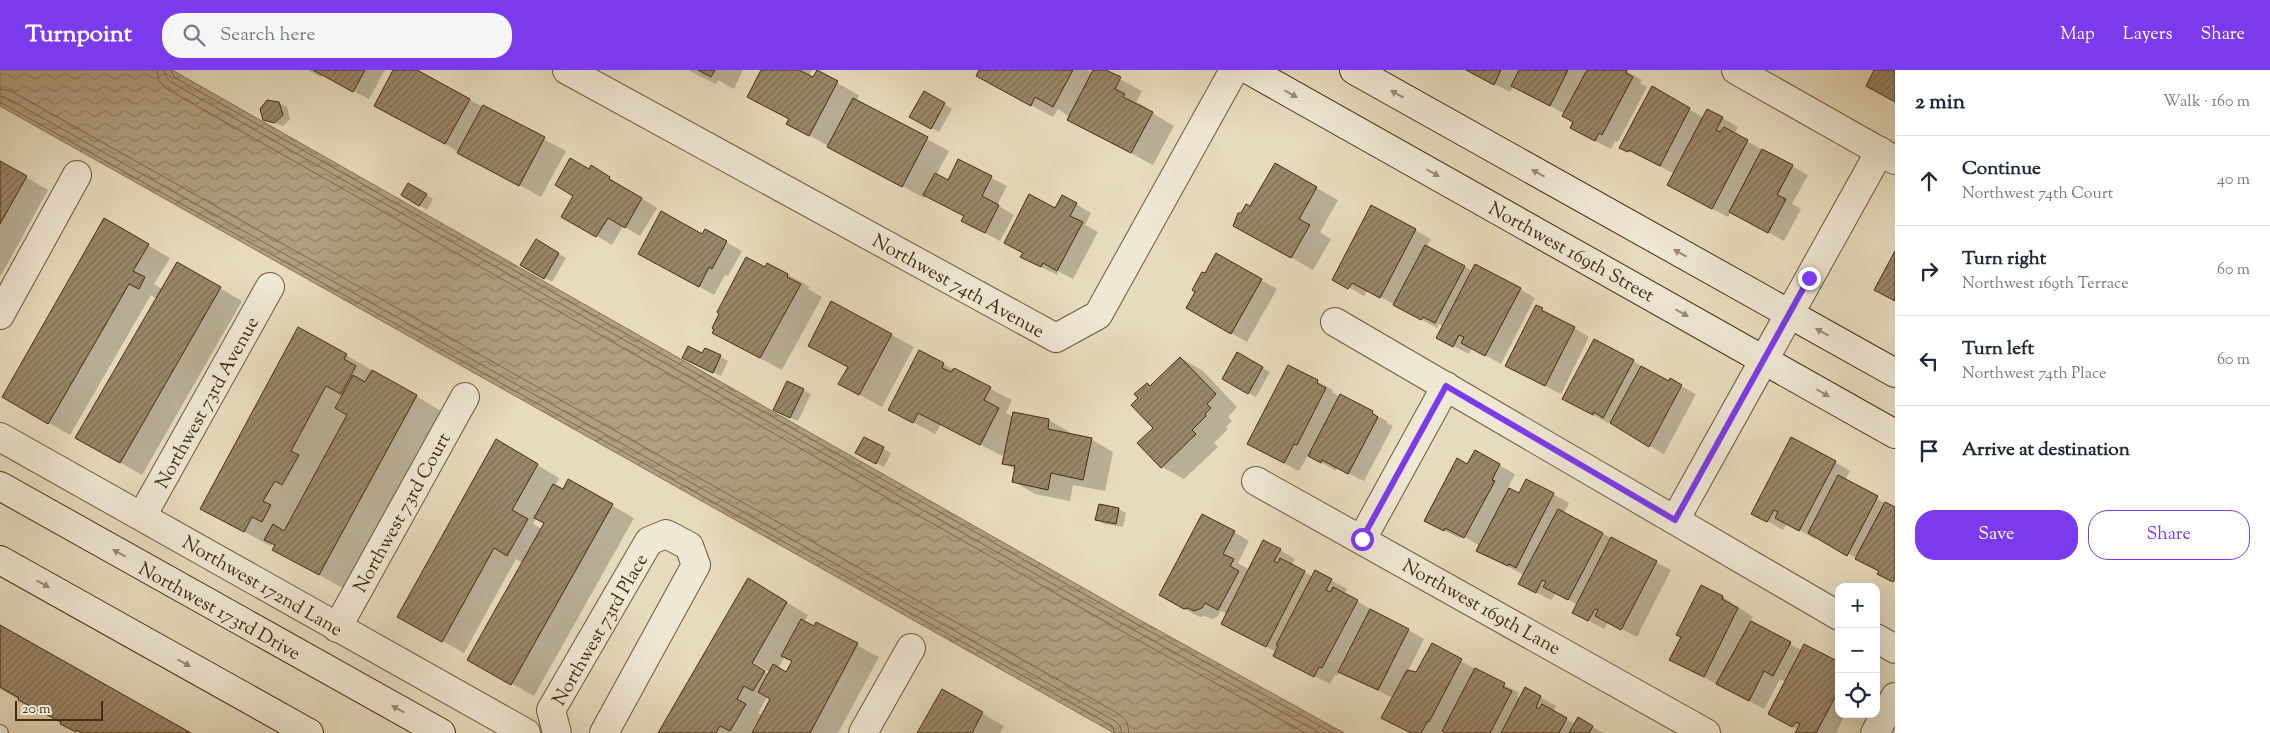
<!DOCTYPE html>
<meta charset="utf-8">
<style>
:root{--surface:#fff;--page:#f6f6f7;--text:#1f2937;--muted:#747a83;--line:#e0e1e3;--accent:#7c3aed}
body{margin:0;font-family:"Sorts Mill Goudy",serif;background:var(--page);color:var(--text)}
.controls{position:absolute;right:15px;bottom:15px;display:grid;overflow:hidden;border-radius:10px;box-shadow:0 5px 20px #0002}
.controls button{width:45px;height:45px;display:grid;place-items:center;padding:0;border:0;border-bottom:1px solid var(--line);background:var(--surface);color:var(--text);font:25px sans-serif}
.scale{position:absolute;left:15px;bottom:12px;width:88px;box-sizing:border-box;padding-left:5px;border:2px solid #472b0f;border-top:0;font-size:14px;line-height:18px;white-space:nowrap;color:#472b0f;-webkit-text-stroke:4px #efe8d4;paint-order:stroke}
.stop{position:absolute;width:15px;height:15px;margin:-11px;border:4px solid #7c3aed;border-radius:50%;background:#fff}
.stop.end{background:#7c3aed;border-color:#fff;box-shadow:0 1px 5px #0008}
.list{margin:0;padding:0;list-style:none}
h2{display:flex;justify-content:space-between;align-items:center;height:65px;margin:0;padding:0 20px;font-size:21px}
h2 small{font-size:16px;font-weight:400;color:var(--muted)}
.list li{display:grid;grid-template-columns:32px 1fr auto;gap:15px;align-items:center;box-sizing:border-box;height:90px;padding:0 20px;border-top:1px solid var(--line)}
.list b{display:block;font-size:19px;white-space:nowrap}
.list p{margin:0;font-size:16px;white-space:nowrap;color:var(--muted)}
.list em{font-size:16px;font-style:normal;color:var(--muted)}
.actions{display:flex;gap:10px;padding:15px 20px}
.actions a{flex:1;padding:11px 0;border:1px solid var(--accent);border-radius:20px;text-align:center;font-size:18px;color:var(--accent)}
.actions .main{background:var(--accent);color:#fff}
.icon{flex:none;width:28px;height:28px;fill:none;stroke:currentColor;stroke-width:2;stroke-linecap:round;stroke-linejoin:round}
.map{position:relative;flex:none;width:1895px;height:663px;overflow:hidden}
header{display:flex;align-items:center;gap:30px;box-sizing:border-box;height:70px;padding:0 25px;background:var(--accent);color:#fff}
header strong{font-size:24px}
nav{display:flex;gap:28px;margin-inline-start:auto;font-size:18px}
.search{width:350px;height:45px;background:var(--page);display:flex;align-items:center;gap:12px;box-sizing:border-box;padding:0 18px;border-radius:20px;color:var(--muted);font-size:19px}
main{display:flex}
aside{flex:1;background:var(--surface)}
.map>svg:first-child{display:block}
</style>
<header>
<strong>Turnpoint</strong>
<div class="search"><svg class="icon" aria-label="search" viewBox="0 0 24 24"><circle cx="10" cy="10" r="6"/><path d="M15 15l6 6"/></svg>Search here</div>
<nav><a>Map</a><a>Layers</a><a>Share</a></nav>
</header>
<main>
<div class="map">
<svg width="1895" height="663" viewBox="0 0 1895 663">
<defs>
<pattern id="water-waves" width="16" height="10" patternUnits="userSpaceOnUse" patternTransform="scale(1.25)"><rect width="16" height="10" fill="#b19f82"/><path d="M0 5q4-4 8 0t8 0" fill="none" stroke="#928269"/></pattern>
<pattern id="building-hatch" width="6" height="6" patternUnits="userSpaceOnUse" patternTransform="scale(1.25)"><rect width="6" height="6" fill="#9a8769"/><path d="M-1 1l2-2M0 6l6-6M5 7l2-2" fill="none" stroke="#7f6f55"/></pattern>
</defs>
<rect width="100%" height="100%" fill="#e7dbbd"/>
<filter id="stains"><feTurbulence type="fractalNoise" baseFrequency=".004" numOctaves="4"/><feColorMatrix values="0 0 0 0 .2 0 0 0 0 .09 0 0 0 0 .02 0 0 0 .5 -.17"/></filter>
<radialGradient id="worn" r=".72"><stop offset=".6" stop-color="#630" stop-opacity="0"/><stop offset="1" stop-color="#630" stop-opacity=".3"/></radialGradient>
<polygon fill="url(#water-waves)" stroke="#877154" points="0,0 172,0 1138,549 1344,663 1114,663 0,36"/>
<g fill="#0003" fill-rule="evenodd">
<polygon points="308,0 385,0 369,29 323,5 321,7"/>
<polygon points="395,0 414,0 566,81 541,127 397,48"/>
<polygon points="688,0 743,0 734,19 718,10 716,14"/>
<polygon points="762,0 812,0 809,6 813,9 817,2 859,25 856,31 949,81 936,105 948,112 959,91 1007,116 997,135 1014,145 1000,171 963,151 965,146 926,125 924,128 788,54 790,49"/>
<polygon points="981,0 1087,0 1093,3 1095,0 1103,0 1142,21 1136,32 1146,37 1145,39 1174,56 1153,95 1091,62 1058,39 1053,47 999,18"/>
<polygon points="1467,0 1624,0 1642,10 1640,13 1647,17 1618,72 1615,71 1611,79 1586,66 1565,44 1513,16 1510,22"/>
<polygon points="1652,18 1704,48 1708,40 1722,48 1738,57 1734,64 1808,105 1792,134 1801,139 1784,171 1731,142 1728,147 1684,124 1675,104 1620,77"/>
<polygon points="924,23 952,39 939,62 911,47"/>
<polygon points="279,33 287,37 290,49 283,56 264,49"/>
<polygon points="0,92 48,120 0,207"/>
<polygon points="1275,95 1338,130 1320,162 1331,169 1313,200 1257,168 1251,138"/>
<polygon points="592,97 657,138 640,166 623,156 612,175 563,146"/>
<polygon points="409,115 433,129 427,140 403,125"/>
<polygon points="1076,134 1091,143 1085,155 1098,162 1073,209 1058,201 1057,205 1037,195 1056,139"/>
<polygon points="105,150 170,188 154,214 162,219 177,193 242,231 142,405 77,368 157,229 151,225 70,365 3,327"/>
<polygon points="1415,160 1431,169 1427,176 1472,201 1520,219 1535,228 1501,294 1472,278 1469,284 1438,268 1444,257 1439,254 1437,258 1368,220 1364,226 1334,209"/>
<polygon points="706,161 742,181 728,206 725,205 714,225 655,192 703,166"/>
<polygon points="536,171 566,188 552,212 522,194"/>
<polygon points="1216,185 1277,219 1247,272 1187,238"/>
<polygon points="768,194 810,217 808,219 822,227 782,300 735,275"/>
<polygon points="832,233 914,277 882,337 840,314 849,298 831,288"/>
<polygon points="1537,236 1589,267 1561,324 1522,304"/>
<polygon points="706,279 728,291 721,306 691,292 703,285"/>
<polygon points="920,282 1012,330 1006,343 1013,347 1014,344 1049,350 1071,363 1070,365 1091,369 1113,382 1105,421 1073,415 1070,431 1035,424 1013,411 1015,400 1004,393 1006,379 1002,386 941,354 935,364 890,340"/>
<polygon points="1238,284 1270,302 1256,327 1224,309"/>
<polygon points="346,285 443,342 346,520 301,495 273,473 271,476 202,439"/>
<polygon points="1181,288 1203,301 1237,337 1228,347 1232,351 1226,357 1228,359 1214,373 1218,377 1184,409 1162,397 1155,358 1139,328 1147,314 1151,317"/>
<polygon points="1633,291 1669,313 1681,316 1696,324 1664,384 1650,376 1682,316 1608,353 1579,337"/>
<polygon points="1289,296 1333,320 1332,322 1340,327 1387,351 1387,353 1393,356 1364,411 1337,398 1336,401 1308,385 1299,401 1264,383"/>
<polygon points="803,320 811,324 798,351 782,344"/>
<polygon points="865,368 891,383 884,397 865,387"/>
<path d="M497,371L559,408L555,416L563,420L569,411L634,448L534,626L469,590L523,493L516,489L464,583L398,546ZM536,448L545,453L542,459L533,454Z"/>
<polygon points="1475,382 1515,404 1508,418 1520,425 1527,410 1569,433 1564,443 1671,500 1637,567 1608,552 1604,559 1589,551 1574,542 1578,535 1556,523 1551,530 1535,522 1524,505 1493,489 1480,476 1461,465 1460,468 1441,459"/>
<polygon points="1835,392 1850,401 1845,410 1895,439 1895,513 1879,503 1880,501 1816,466 1815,469 1787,453 1783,460 1753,443"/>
<polygon points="1118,439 1126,443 1123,457 1104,454 1097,449"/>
<polygon points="1234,462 1249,471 1238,493 1250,500 1280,480 1295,489 1292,495 1313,507 1315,502 1331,510 1347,519 1344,524 1424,569 1408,601 1417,604 1432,575 1519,623 1517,626 1521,628 1525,619 1556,636 1553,642 1575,654 1578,649 1604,663 1446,663 1443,660 1441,663 1411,663 1393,628 1340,602 1337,606 1335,605 1330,614 1290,594 1277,582 1238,562 1227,544 1221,541 1217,547 1211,549 1205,546 1200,547 1175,534"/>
<path d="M770,522L808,545L804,552L814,558L816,554L879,587L838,663H659ZM785,586L793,591L787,604L778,599ZM747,589L770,602V605L746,591ZM767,627L771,630L763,646L758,643Z"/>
<polygon points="1723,527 1753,547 1750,552 1803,581 1839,594 1839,644 1845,644 1836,663 1797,663 1799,660 1784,653 1786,612 1780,609 1764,639 1671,590"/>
<polygon points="0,557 189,663 78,663 0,619"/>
<polygon points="942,621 1004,656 1000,663 919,663"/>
</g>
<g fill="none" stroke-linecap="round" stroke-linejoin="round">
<g stroke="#7c6548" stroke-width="1">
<polyline points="157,0 159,11 167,19 1129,565 1305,663"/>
<polyline points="164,0 166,7 171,12 1132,559 1320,663"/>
<polyline points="171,0 174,7 1135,553 1333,663"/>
<polyline points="0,19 11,21 1119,644 1127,652 1129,663"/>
<polyline points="0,26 7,28 1115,651 1120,656 1122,663"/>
<polyline points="0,32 1112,656 1115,663"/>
</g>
</g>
<g fill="url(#building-hatch)" stroke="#472b0f">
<polygon points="313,0 365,0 353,22"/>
<polygon points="393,0 417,0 470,29 445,74 374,36"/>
<polygon points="698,0 715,0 711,7"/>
<polygon points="761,0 799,0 813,7 817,0 838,11 809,66 786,54 789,49 747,27"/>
<polygon points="979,0 1073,0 1053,37 1035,27 1031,36 976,6"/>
<polygon points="1093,0 1106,0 1121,7 1115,19 1125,24 1123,27 1153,42 1131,83 1067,50"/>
<polygon points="1466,0 1501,0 1494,15"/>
<polygon points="1519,0 1568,0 1550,36 1511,16"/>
<polygon points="1587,0 1627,0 1626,3 1633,7 1602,65 1599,63 1595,71 1570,58 1573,52 1562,46"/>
<polygon points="1874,0 1895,0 1895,32 1866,16"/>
<polygon points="1652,16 1690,38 1660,96 1629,80 1628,82 1619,78"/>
<polygon points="924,21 945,33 931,59 909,47"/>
<polygon points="853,28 928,67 902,117 827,77"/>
<polygon points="267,30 279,32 283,45 274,53 263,50 260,39"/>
<polygon points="483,35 545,67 519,116 457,83"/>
<polygon points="1707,39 1723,47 1716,60 1720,62 1724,57 1748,70 1712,139 1667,115"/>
<polygon points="1762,79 1793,95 1777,125 1786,129 1768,163 1729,142"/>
<polygon points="570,88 589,99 591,95 610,107 609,109 642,128 625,158 608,148 596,167 561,147 573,126 555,115"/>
<polygon points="958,89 992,106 982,126 999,135 985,163 961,151 964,146 923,125 935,103 948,110"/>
<polygon points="0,91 27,106 0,154"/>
<polygon points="1275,93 1317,117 1299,149 1310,155 1291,188 1233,156 1238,143 1241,143 1246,134 1250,136"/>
<polygon points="408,113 427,124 419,136 401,125"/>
<polygon points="1029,124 1055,138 1062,125 1077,133 1070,146 1083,152 1057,201 1043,193 1041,197 1020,187 1023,183 1004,173"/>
<polygon points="1371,135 1416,159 1380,228 1352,213 1348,219 1332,210"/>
<polygon points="661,141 702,164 705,159 727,171 712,199 709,197 699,217 638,184"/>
<polygon points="104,148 149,174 133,201 145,207 139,219 129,214 48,354 2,327"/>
<polygon points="536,169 559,183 544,209 520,195"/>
<polygon points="1425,175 1465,196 1435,253 1423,247 1421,250 1393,235"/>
<polygon points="1895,181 1895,231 1874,220"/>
<polygon points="1216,183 1262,209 1231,264 1186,238 1195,222 1192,220 1202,202 1205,203"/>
<polygon points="746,187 765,197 767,193 788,204 787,207 801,214 760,288 712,263 714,260 712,258 719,244 717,242"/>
<polygon points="177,192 221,217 120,393 75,368"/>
<polygon points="1475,194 1521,218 1485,286 1461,273 1464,267 1459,265 1453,277 1436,268"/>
<polygon points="831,231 892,264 859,325 838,314 848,297 808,276"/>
<polygon points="1536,235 1543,238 1541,240 1575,257 1545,316 1505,296"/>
<polygon points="298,257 347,284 344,289 356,296 341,324 326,316 291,381 299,385 282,415 275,411 263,431 271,435 262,452 252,447 244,462 200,439"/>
<polygon points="1594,269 1634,290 1603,348 1594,342 1593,345 1562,329"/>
<polygon points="688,276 702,283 705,278 721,285 713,303 682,288"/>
<polygon points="919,280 944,293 942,298 951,302 954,298 991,317 984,330 999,338 980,375 918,343 913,353 888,340"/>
<polygon points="1237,282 1263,297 1248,324 1222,309"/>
<polygon points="1180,287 1216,324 1207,334 1211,338 1205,344 1206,346 1192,360 1196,364 1161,398 1137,373 1153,358 1131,335 1138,328 1134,324 1147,313 1150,316"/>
<polygon points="1288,295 1318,310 1317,313 1326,318 1297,375 1294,374 1284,393 1247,374"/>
<polygon points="1641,296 1669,311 1670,308 1682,315 1649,377 1610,353"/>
<polygon points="372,300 417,325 319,505 272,480 275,475 264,470 273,454 284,461 347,345 335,338 353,305 365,312"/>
<polygon points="787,311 804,319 790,348 773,340"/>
<polygon points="1340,324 1373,341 1372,343 1378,347 1348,404 1322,390 1321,393 1308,386"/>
<polygon points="1013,342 1049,349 1048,359 1092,368 1083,410 1051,403 1048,420 1012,412 1015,396 1002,394"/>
<polygon points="864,367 884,377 876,394 855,383"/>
<polygon points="1791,367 1836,391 1799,461 1775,448 1778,442 1774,440 1767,452 1751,444"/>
<polygon points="496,369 538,394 512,440 528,449 507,486 494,478 442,572 397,547"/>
<polygon points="1475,380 1500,394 1492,410 1495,411 1464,468 1445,458 1444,461 1424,451 1457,388 1467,394"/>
<polygon points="1838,405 1878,426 1847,486 1808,463"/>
<polygon points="568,409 613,434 511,615 467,590 544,453 534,448 553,414 563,419"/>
<polygon points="1526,409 1554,423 1516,498 1509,494 1508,496 1476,481 1509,418 1519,423"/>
<polygon points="1885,432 1895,437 1895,508 1893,512 1877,504 1879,501 1855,489"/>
<polygon points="1099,434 1119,438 1116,454 1095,450"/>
<polygon points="1558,439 1603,463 1568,530 1543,517 1546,512 1542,510 1536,523 1518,514"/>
<polygon points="1202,444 1235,461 1223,484 1234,489 1230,496 1239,501 1218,540 1205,533 1202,538 1194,541 1188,538 1184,539 1159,525"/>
<polygon points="1611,467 1657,491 1621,560 1595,546 1598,540 1595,539 1588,551 1572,543"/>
<polygon points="1263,470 1281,479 1274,491 1278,493 1280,488 1305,501 1266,577 1221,554"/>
<polygon points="1315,500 1332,509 1326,520 1330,522 1333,517 1358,530 1322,598 1319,597 1314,607 1273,586 1278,576 1276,575"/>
<polygon points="748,508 787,532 752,593 765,601 753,621 744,616 737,629 746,634 730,661 720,656 716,663 658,663"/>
<polygon points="1701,515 1723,526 1722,529 1738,538 1704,607 1669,590 1681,567 1676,565"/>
<polygon points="1370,539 1409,559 1378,620 1338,602"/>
<polygon points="801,549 814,556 816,552 858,573 810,663 752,663 770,629 758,622 773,594 786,602 792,591 781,586"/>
<polygon points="1751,551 1791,572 1773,606 1764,601 1749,631 1716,614"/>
<polygon points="0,555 191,663 82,663 77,660 76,662 60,654 61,652 18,630 19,628 0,617"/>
<polygon points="1432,573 1462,589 1429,652 1428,651 1421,663 1411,663 1381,648 1407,600 1416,602"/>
<polygon points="1804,574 1839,592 1839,620 1816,663 1795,663 1800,654 1796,652 1792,657 1768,644"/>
<polygon points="1475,598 1505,613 1503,617 1512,621 1490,663 1445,663 1442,661"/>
<polygon points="1525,617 1541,626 1536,637 1539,639 1542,634 1567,648 1559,663 1501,663"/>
<polygon points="942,619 983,642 972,663 917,663"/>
<polygon points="1578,647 1593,656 1589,663 1569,663"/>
</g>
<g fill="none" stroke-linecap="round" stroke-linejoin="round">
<defs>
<polyline id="lane" points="0,662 1,663"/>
<g id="street">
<polyline points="567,0 1056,268 1098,245 1234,0"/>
<polyline points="1736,0 1895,90"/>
<polyline points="0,245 77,105"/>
<polyline points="1335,252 1839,546"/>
<polyline points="0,367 526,663"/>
<polyline points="1256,411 1706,663"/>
<polyline points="142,446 270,217"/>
<polyline points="1675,450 1880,81"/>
<polyline points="1362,469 1446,316"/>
<polyline points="337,558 465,327"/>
<polyline points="1876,568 1895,579"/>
<polyline points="557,663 551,640 649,471 666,464 689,476 696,495 604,663"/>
<polyline points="863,663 911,578"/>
<polyline points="1875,663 1895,627"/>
</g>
<g id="secondary">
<polyline points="1249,0 1895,364"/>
<polyline points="1354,0 1895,303"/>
<polyline points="0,416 441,663"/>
<polyline points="0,490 309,663"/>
</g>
</defs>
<use href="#lane" stroke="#6f573a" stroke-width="16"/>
<use href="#street" stroke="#6f573a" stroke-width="30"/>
<use href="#secondary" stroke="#472b0f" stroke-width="30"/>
<use href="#lane" stroke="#efe8d4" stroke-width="14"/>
<use href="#street" stroke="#efe8d4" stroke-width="28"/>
<use href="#secondary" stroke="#efe8d4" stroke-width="28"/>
</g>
<defs><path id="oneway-solid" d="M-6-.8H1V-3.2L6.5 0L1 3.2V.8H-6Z" transform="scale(1.25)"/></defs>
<g fill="#9b8a72">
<use href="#oneway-solid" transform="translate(1291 24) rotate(29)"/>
<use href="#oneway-solid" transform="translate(1397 24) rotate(-151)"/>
<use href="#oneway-solid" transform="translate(1433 103) rotate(29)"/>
<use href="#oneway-solid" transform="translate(1538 103) rotate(-151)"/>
<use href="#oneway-solid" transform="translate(1680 183) rotate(-151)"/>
<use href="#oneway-solid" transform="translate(1682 243) rotate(29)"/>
<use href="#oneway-solid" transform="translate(1822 262) rotate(-151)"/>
<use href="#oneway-solid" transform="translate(1823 323) rotate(30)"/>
<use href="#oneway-solid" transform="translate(119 483) rotate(-151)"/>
<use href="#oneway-solid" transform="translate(43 514) rotate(29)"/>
<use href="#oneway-solid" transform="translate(184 593) rotate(29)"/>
<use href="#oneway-solid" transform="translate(398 639) rotate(-151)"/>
</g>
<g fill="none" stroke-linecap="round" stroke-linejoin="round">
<polyline stroke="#7c3aed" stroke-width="6" points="1362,469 1446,316 1675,450 1809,208"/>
</g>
<g text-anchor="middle" stroke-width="4" stroke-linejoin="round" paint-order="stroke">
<g font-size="19" fill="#472b0f" stroke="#efe8d4">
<text transform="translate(1572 181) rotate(29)" y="7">Northwest 169th Street</text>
<text transform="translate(959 215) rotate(29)" y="7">Northwest 74th Avenue</text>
<text transform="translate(206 332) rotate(-61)" y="7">Northwest 73rd Avenue</text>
<text transform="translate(401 442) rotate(-61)" y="7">Northwest 73rd Court</text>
<text transform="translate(263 515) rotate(30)" y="7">Northwest 172nd Lane</text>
<text transform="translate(1482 536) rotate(29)" y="7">Northwest 169th Lane</text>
<text transform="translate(220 540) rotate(29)" y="7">Northwest 173rd Drive</text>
<text transform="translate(599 559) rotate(-60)" y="7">Northwest 73rd Place</text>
</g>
</g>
<rect width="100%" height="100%" filter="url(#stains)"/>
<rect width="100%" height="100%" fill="url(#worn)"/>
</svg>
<div class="controls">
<button>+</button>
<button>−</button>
<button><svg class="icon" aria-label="locate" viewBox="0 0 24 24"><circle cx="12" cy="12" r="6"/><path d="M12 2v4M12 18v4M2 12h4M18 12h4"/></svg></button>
</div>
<div class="scale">20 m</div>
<div class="stop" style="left:1362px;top:469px"></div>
<div class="stop end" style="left:1809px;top:208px"></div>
</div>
<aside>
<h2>2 min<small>Walk · 160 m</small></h2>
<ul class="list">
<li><svg class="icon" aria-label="ahead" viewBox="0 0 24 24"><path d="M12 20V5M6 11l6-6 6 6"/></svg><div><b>Continue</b><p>Northwest 74th Court</p></div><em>40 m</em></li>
<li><svg class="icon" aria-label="right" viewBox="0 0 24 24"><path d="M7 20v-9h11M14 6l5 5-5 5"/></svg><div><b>Turn right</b><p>Northwest 169th Terrace</p></div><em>60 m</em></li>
<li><svg class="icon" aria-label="left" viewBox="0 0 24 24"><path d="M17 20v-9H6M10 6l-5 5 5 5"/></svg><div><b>Turn left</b><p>Northwest 74th Place</p></div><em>60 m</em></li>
<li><svg class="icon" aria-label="arrive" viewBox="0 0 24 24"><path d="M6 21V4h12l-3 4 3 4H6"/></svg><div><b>Arrive at destination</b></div></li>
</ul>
<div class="actions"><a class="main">Save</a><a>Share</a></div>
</aside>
</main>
